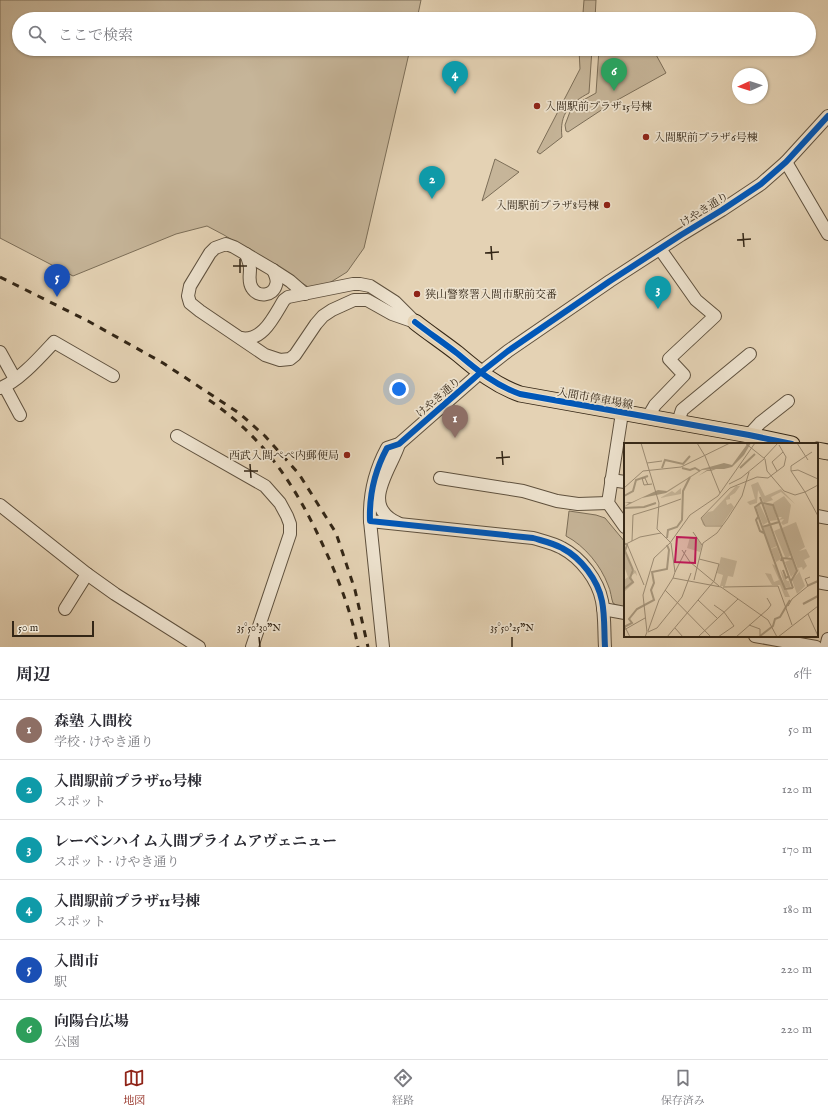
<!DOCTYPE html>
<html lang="ja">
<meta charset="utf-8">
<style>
:root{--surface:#fff;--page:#f2f2f3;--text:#2b2b33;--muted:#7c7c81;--line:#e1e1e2;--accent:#8f2418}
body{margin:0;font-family:"IM FELL English","Noto Serif JP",serif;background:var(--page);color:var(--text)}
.compass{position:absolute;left:732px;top:68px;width:36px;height:36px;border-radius:50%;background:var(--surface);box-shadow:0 1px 3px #0004;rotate:267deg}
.scale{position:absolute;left:12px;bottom:10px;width:82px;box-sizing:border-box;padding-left:4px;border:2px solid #332616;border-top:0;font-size:11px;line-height:14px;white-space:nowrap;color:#332616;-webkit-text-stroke:3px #ede2ce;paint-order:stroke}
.you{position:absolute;left:399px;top:389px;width:14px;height:14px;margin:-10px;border:3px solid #fff;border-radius:50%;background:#1a73e8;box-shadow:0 0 0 6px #1a73e833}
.badge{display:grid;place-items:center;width:26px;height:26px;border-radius:50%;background:var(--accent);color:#fff;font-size:13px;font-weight:700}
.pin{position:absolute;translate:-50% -33px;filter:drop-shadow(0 1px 2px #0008)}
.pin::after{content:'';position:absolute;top:21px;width:14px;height:12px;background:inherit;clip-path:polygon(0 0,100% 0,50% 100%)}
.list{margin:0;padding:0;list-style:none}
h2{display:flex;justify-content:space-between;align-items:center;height:52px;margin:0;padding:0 16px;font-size:17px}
h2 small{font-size:13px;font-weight:400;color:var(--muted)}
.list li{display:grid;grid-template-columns:26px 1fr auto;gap:12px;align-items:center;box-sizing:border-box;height:60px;padding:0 16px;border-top:1px solid var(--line)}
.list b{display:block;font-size:15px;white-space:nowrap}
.list p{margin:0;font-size:13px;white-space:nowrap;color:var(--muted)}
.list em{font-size:13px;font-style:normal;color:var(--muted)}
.icon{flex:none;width:22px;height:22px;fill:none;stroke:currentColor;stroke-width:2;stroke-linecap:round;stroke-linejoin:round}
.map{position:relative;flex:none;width:828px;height:647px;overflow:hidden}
.search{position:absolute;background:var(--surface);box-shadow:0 1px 3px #0004;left:12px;right:12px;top:12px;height:44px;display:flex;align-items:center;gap:10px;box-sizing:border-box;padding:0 14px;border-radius:22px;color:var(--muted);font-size:15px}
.sheet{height:412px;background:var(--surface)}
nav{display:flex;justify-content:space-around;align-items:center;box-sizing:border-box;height:56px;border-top:1px solid var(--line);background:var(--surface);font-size:11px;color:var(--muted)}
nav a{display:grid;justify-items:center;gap:2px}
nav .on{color:var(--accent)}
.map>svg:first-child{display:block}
</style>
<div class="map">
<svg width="828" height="647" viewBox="0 0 828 647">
<rect width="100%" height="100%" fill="#e4d2b4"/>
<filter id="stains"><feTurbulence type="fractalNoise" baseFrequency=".005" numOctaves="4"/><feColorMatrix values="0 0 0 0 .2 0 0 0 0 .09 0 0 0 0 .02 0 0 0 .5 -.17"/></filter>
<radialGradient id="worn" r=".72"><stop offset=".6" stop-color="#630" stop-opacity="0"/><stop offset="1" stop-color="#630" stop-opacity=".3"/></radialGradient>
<g fill="#c6b599" stroke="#7c6e58">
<polygon points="0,0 421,0 417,19 19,19 19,49 410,49 364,248 347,272 326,285 310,288 224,235 207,226 176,234 73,276 0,238"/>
<polygon points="584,0 596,0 595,19 577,19 583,13"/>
<path d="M579,49H592L589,93C570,103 559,114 562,137L540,154L537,152L580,69Z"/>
<polygon points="599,49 654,51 666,73 612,103 568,132 566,131 565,125 571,109 578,103 596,93"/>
<polygon points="495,159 519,172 482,201"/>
<path d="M569,511L596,515L605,518L625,542V607L616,605L613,603C611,598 611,591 608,585C601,566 585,546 566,536Z"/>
</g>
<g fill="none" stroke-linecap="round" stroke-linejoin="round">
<defs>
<g id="minor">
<polyline points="786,162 828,234"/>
<path d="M246,254C248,259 250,264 250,269C250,276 248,282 252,288C258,298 273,296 276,285C278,280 275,274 273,270"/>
<polyline points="305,294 290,281 273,270 234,247 226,244 215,248 210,253 190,286 188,296 190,303 200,311 265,355 280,360 290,359 295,355 316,324 323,316 332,310 354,300 367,300 392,314 415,322"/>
<path d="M241,338C263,342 274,316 284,300L288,297L353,284H360L370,286L395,302L412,319"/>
<polyline points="0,352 15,379"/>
<polyline points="5,387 20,415"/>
<path d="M0,388C17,383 41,356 54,342L113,376"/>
<polyline points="622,413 608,503 625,527"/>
<polyline points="648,417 655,405 684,375 669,359 715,316 696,300 660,249"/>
<polyline points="678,422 682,410 750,354"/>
<polyline points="749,435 760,423 788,401"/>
<polyline points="177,436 265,486 280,503 287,516 290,524 290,534 252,647"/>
<polyline points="440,478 523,491 557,501 578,504 608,503"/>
<polyline points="611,480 625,482"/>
<polyline points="0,505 87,574 115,594 199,647"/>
<polyline points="817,516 828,518"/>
<polyline points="370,521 383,647"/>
<path d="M398,523C359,506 391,470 399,444"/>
<polyline points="817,582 828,584"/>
<polyline points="65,609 87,574"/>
<polyline points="603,609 625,613"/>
<polyline points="755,636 816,647"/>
<path d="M605,647C604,632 605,616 602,601C598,580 581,558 562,548C553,543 543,541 533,538L370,521C369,495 374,472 387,448L399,444L480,373L508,351L610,281L681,235L722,210L761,184L786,162L828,116"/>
<polyline points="826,647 828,639"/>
</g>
<g id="major">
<path d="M415,322C429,333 444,343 458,354C478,371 495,385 520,394L749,435L792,444"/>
<polyline points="817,450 828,452"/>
</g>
</defs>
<use href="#minor" stroke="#5f513e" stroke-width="14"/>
<use href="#major" stroke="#332616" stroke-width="17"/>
<use href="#minor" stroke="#ede2ce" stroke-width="12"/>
<use href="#major" stroke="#e4d2b4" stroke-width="15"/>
<g stroke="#332616" stroke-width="3" stroke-dasharray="7 7" stroke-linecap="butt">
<polyline points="0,277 88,321 163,363 239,413 265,436 299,474 336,533 355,590 368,647"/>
<path d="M209,400C262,436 294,483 321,541C337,575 351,610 358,647"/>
</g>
<defs>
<g id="cycleway">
<path d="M415,322C429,333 444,343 458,354C478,371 495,385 520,394L749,435L792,444"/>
<path d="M605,647C604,632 605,616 602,601C598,580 581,558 562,548C553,543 543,541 533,538L370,521C369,495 374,472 387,448L399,444L480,373L508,351L610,281L681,235L722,210L761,184L786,162L828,116"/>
</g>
</defs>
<use href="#cycleway" stroke="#ede2ce" stroke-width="8"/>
<use href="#cycleway" stroke="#0057b8" stroke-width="6"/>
</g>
<path fill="none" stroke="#332616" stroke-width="1.5" d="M743,233L744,247M737,240L751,239M491,246L492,260M485,253L499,252M240,259V273M233,266H247M502,451L503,465M496,458L510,457M250,464L251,478M244,471H258M259,637L260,647M512,637V647"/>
<g fill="#8f2418" stroke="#ede2ce" stroke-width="1.5">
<circle cx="537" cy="106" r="4"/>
<circle cx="646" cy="137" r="4"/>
<circle cx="607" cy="205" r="4"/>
<circle cx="417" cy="294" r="4"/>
<circle cx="347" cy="455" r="4"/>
</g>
<g text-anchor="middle" stroke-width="3.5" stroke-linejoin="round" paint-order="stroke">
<g font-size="11" fill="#332616" stroke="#ede2ce" text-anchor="start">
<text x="545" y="110">入間駅前プラザ15号棟</text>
<text x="654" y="141">入間駅前プラザ6号棟</text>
<text x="599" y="209" text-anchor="end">入間駅前プラザ8号棟</text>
<text x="425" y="298">狭山警察署入間市駅前交番</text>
<text x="339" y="459" text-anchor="end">西武入間ぺぺ内郵便局</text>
</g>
<g font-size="11" fill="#332616" stroke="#ede2ce">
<text transform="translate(704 209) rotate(-32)" y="4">けやき通り</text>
<text transform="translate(438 397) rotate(-41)" y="4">けやき通り</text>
<text transform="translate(595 398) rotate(10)" y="4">入間市停車場線</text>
</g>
</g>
<g transform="translate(624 443)">
<rect width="194" height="194" fill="#e4d2b4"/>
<path d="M134,39L141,53L157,46L171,61L157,49L147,54L149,57L140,60L134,47L133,60L126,62L123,59L131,56L127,42ZM112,43H116L111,50L106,53V56L102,57L103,62L107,60L110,64L98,82H79L77,75L84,69L89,68ZM57,45V51L36,55L48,48L51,50ZM160,53L167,62L164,80L159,82L157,80L160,76L155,77L158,74H154L149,60ZM135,60L144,79L139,82L132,64ZM140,62H149L153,77L146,78ZM172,79L181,104L175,108L182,106L186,114L180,117L183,123L179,127L178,124L174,125L181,143L173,151L168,137L175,129L158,85ZM145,82L153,103L146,106L139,85ZM157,85L167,112L162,116L150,88ZM66,94H72L78,102L76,109L63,105ZM153,104L157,116L152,119L147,106ZM1,107L7,125L12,128L13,133L11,130L7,133L10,140L0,149V137L4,134L0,123ZM97,114L113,118L109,134L104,133L101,143H96L99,132L93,130ZM168,116L173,128L167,134L161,119ZM148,121L152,123L166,154H161L156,142H148L141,130L147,131L150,139L155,137ZM156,126L163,138H165L167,145L161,144Z" fill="#c6b599"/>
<path d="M124,0H127L120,12L108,24L100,26H92L87,28H83L74,33L83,27L90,26L78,27L42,50L18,55L0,64L5,60L0,59H8L34,47L43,48L78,26L100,20L108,22Z" fill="#a8987e"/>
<path fill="none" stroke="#a8987e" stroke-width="2" d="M38,25L41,17L59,21L66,13M58,25L66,27L71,25L76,28M116,25L131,11M0,53L9,48L12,37L24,33M136,54L169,145M138,59L131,64L156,134L161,146L169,145M138,60L149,62L173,128L167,138M0,65L20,64L32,60M134,74L132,77L136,88L140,90M138,84L155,79M43,95L44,87L53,84L58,77L59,48L66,34M0,100L3,102L1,108L9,127M157,118L158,115L169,116M159,127L162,135L165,133M183,143L194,138M0,146L9,139L6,135L9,127M179,161L194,153M0,184L8,180L5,176L13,166L30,157L27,147L30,140L28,129L43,126L45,107L43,102M136,193L149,183L151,176L156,174L166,157"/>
<path fill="none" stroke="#9d8d75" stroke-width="1" d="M17,0L35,60L33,86L47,100L51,129L49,135L97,144L144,177L153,194M73,0L81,13L96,50M121,0L141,16L143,28L160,48L171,52L181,49L194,73M173,0L184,17M140,15L154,0H159M23,20L38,18M167,23L188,9M167,23V28L181,49M153,28L148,19L159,9M167,28L174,27L194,36M105,41L117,35L140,16M24,42L21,35H18L20,42L28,41M0,45L19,28L57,24L106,0M181,49L194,42M35,64L57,56M98,83H81L77,75L106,45L133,34L144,35L160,23L162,14L155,2M69,89L78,102M8,98L9,72L35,64M3,101L20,142M0,102L16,94L37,90M58,107L66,119L95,143M51,129L62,107M70,137L79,100L93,90L104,75L118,53L125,29M99,144L154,143L168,182M41,147L87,194M74,157L93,175M90,162L100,169L110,183L94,194M164,163L168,156L184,143L181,136L186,134M184,171L194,193M0,182L6,194M125,182L136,186V194M51,185L59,194M0,187L21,175M24,188L35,157L49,135M24,189L33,185L58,154L67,130M21,194L23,189L19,152L30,115L46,100L66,72L94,53L131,0M43,194L90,138L95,121L75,116M74,194L114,156M112,194L144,166L147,162L143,155M154,194L194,163"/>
<path fill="#c2185b" fill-opacity="0.15" stroke="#c2185b" stroke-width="2" d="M53,94L72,95L71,120L51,119Z"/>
<rect width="194" height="194" fill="none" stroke="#332616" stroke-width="2"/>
</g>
<g font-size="10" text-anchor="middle" fill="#332616" stroke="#ede2ce" stroke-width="3.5" stroke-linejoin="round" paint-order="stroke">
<text x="259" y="631">35°50'30"N</text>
<text x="512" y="631">35°50'25"N</text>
</g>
<rect width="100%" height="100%" filter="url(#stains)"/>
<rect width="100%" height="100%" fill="url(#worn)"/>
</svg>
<svg class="compass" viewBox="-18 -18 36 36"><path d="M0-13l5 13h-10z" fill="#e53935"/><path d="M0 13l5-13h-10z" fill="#7c7c81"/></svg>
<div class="scale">50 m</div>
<div class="you"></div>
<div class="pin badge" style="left:455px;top:438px;background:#8d6e63">1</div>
<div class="pin badge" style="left:432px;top:199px;background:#0f9aa8">2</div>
<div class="pin badge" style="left:658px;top:309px;background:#0f9aa8">3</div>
<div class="pin badge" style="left:455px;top:94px;background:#0f9aa8">4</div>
<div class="pin badge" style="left:57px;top:297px;background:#1a4fb4">5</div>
<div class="pin badge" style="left:614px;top:91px;background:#2e9e5b">6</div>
<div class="search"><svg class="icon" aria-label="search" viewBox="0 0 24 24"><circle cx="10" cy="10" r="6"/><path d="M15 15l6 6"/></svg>ここで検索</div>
</div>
<section class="sheet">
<h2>周辺<small>6件</small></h2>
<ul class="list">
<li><span class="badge" style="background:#8d6e63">1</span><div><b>森塾 入間校</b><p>学校 · けやき通り</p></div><em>50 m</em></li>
<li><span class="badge" style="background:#0f9aa8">2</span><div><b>入間駅前プラザ10号棟</b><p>スポット</p></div><em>120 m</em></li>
<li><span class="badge" style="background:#0f9aa8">3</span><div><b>レーベンハイム入間プライムアヴェニュー</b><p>スポット · けやき通り</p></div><em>170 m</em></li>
<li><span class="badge" style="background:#0f9aa8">4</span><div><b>入間駅前プラザ11号棟</b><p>スポット</p></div><em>180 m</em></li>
<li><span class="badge" style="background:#1a4fb4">5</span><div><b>入間市</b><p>駅</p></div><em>220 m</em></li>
<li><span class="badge" style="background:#2e9e5b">6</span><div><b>向陽台広場</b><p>公園</p></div><em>220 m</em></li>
</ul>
</section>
<nav>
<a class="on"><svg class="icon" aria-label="map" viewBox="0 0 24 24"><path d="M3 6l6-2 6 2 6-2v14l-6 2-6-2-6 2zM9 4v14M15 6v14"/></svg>地図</a>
<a><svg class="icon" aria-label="directions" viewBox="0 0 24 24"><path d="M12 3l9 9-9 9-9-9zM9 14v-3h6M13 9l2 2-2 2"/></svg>経路</a>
<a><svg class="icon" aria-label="saved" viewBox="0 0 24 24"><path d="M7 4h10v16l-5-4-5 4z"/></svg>保存済み</a>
</nav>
